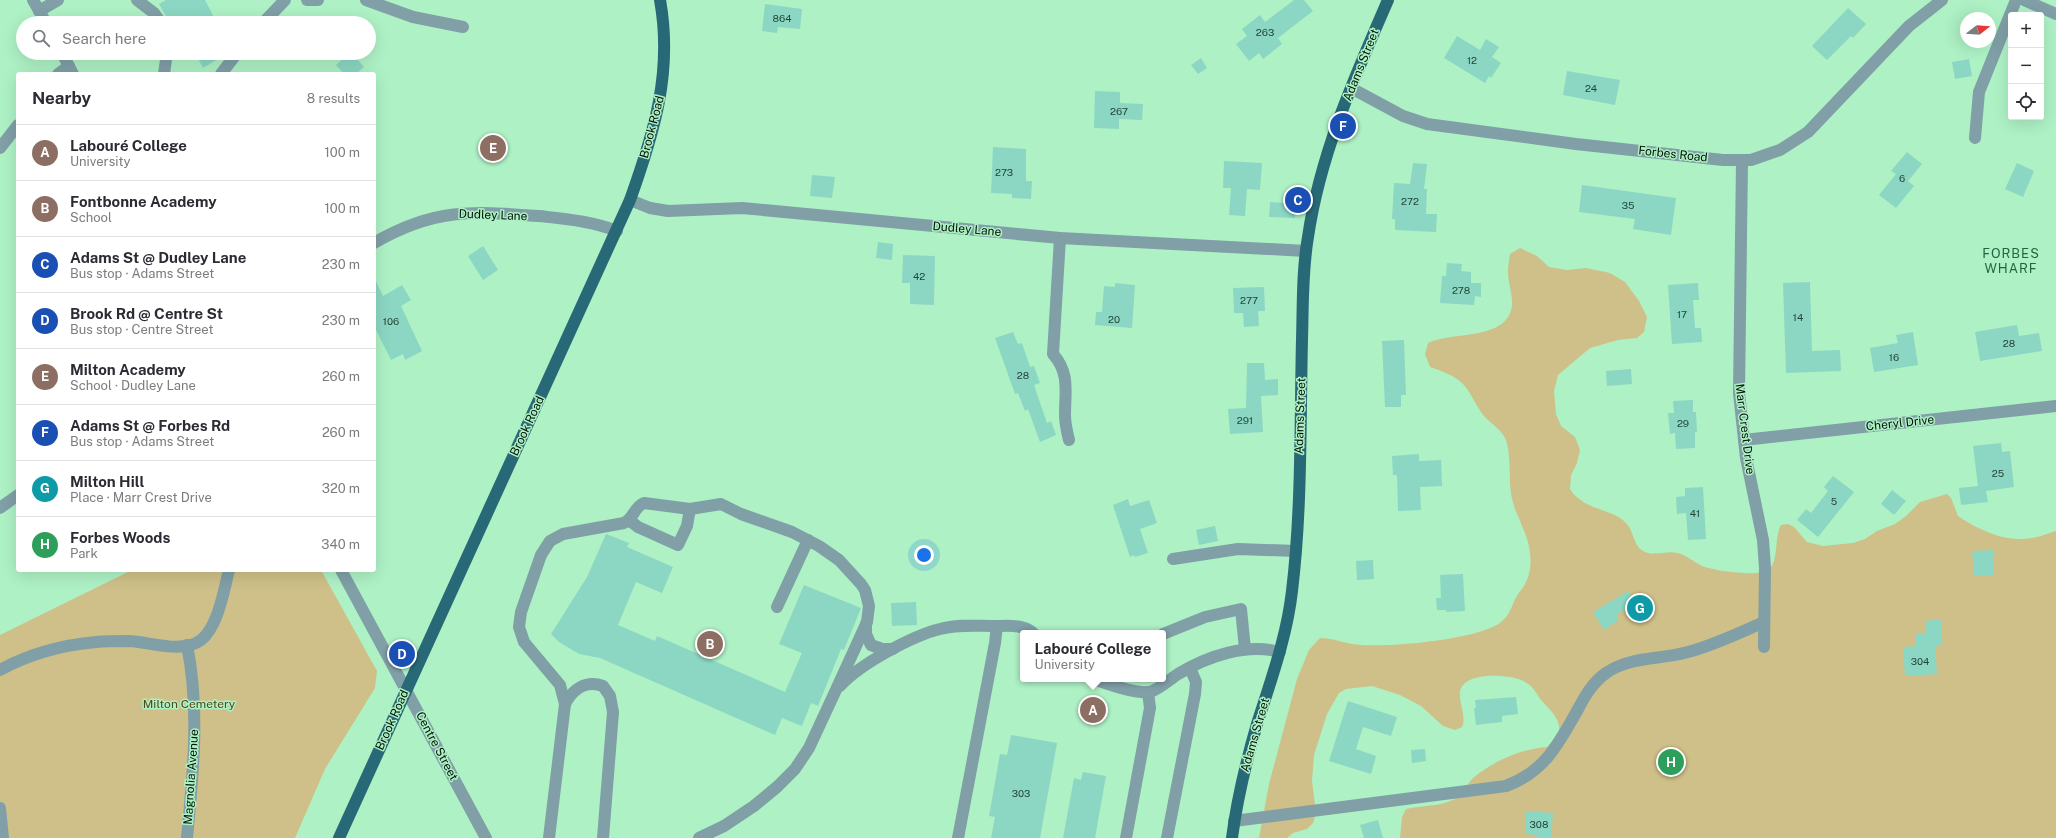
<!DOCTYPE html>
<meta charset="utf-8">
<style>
:root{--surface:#fff;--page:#f2f2f3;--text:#2b2b33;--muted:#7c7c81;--line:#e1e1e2;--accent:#b847a3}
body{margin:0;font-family:"Public Sans",sans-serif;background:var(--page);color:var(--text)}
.controls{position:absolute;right:12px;top:12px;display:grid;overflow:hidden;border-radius:4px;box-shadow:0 4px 16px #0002}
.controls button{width:36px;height:36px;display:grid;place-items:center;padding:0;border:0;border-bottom:1px solid var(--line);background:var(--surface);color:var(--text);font:20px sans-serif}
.compass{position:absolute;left:1960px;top:12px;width:36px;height:36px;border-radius:50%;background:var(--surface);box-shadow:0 4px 16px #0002;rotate:73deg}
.you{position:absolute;left:924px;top:555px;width:14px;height:14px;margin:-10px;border:3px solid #fff;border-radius:50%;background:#1a73e8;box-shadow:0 0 0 6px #1a73e833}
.badge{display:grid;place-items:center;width:26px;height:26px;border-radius:50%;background:var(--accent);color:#fff;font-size:13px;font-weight:700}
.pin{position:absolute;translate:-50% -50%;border:2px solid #fff;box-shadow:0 1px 4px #0006}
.popup{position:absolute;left:1020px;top:630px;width:146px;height:52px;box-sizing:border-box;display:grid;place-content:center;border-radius:4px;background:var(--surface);filter:drop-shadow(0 1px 3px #0005);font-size:13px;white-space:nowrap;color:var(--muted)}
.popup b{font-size:15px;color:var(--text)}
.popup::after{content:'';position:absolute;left:50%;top:100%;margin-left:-8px;border:8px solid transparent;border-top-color:var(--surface)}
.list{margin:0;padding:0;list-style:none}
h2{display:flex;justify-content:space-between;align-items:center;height:52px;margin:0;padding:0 16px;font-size:17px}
h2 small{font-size:13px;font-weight:400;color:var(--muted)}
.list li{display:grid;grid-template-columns:26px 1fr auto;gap:12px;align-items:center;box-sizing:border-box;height:56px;padding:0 16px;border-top:1px solid var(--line)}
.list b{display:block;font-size:15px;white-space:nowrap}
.list p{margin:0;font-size:13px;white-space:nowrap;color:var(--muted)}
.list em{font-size:13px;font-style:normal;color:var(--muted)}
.icon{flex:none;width:22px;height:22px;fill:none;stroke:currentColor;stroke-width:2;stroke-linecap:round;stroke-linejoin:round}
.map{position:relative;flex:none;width:2056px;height:838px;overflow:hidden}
.search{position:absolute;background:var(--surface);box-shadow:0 4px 16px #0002;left:16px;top:16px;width:360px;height:44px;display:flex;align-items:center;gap:10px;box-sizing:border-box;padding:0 14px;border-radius:22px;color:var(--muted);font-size:15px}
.panel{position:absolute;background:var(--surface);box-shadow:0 4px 16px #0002;left:16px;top:72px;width:360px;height:500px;border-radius:4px}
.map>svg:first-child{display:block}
</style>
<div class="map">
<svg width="2056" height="838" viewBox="0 0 2056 838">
<rect width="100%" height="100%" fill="#aef1c5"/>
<g fill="#cec088">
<path d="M1520,248L1537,256L1549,267L1567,270L1586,268L1610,273L1625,282L1639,301L1647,317L1644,332L1637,338L1618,340L1590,348L1558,375L1554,391L1556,414L1561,426L1575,437L1580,450L1577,463L1571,475L1570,489C1572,492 1575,496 1578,498C1591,510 1614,510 1626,523C1634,531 1633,545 1643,551C1653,557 1667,550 1678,553C1688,556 1696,564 1705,567C1717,571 1758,577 1768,570C1779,564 1774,537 1781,525L1788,524L1794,527L1807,542L1823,546L1853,543L1865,539L1877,531L1895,524L1906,516L1920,502L1947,494L1951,498L1958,516C1979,530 2006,543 2032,538C2040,537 2048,533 2056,531V838H1400L1402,817L1406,809C1423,805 1439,807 1455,799C1462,795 1467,784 1473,778C1494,761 1520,749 1547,747C1550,744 1555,740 1557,736C1565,722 1549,709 1541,700C1536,693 1533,686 1525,682C1512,674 1475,673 1464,684C1453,694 1468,714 1462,727L1455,730L1443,726L1421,706L1400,695L1372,686L1346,689L1339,693L1327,714L1314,755L1312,781L1316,813L1313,823L1307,829L1293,833L1287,838H1259L1269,784L1297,679L1309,650L1320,638C1332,638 1341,642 1352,644C1380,649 1480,640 1501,622C1512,613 1511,605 1518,594C1520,591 1523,588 1525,584C1535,567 1530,543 1522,526C1520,519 1516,513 1514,506C1507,485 1512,464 1507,443C1504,431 1492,425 1484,416C1476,406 1471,392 1462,383C1454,375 1441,371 1430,367L1425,354L1428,343C1453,331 1507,341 1512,306C1513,295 1508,283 1508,272C1508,266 1509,260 1510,254Z"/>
<polygon points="132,570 321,570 377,671 375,688 325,769 295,838 0,838 0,635"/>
</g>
<g fill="#8bd7c3">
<polygon points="166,0 205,0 217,23 170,23 159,4"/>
<polygon points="1294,0 1304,0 1313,11 1278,38 1282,44 1263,59 1259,53 1249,61 1236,44 1247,36 1242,29 1260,15 1265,22"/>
<polygon points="765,4 802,9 800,29 778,27 777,33 762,31"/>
<polygon points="1848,8 1866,24 1853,38 1851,36 1827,60 1812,46"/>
<polygon points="1457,36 1480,50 1486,39 1499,47 1492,57 1501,63 1491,78 1489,76 1485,83 1444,58"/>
<polygon points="195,53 228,53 203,68"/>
<polygon points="349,53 352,53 364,67 356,74 344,74 336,65"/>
<polygon points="1201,58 1207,68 1198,74 1191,65"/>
<polygon points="1969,59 1972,76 1955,79 1952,62"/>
<polygon points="1567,71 1620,80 1615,105 1563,95"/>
<polygon points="1095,91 1120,92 1120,103 1143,104 1142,120 1119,119 1119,129 1094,128"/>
<polygon points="993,147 1026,149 1026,181 1032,181 1031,199 1012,198 1012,194 991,193"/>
<polygon points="1907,152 1922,164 1908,181 1914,186 1896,208 1879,195 1896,174 1891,171"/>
<polygon points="1224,161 1262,163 1260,190 1247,189 1245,216 1229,215 1231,188 1223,188"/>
<polygon points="1413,163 1427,164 1424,189 1427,189 1426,214 1437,214 1436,232 1395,230 1395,219 1392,219 1394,183 1410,184"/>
<polygon points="2017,163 2034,171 2023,197 2005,189"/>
<polygon points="812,175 835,177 832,198 810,196"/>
<polygon points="1582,185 1676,198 1671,235 1633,229 1635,219 1579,212"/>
<polygon points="1270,202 1295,204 1295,218 1269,217"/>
<polygon points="878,242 893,244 892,260 876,258"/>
<polygon points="483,246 498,270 483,280 468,256"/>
<polygon points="903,255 935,256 934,305 910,304 910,283 902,283"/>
<polygon points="1447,263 1462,264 1461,271 1471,272 1471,283 1481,283 1481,297 1475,296 1474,305 1440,303 1442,276 1446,276"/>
<polygon points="374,277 383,296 402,285 411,300 401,306 422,351 405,360 403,354 391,360 374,326"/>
<polygon points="1810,282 1812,351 1840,350 1841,371 1786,373 1783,283"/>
<polygon points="1115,283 1135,285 1132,328 1095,325 1096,312 1102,312 1104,286 1115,287"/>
<polygon points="1698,283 1699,300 1693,300 1695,328 1701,328 1702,342 1672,344 1668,285"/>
<polygon points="1264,287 1265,311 1258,311 1259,326 1244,327 1243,313 1234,313 1233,288"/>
<polygon points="2017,325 2019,336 2039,333 2042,351 1980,361 1975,332"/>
<polygon points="1013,332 1018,344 1022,343 1030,367 1034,366 1040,383 1034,385 1047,423 1051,421 1056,435 1040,442 1028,409 1025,411 1018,393 1015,394 995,338"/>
<polygon points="1913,332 1918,365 1874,372 1870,348 1898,343 1896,335"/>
<polygon points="1404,340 1406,395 1401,395 1401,407 1385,407 1382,341"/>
<polygon points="1247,363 1264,363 1265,380 1278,379 1278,395 1261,396 1263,432 1230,434 1228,409 1246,408"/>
<polygon points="1631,369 1632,384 1607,386 1606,371"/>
<polygon points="1693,400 1693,412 1696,412 1697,432 1695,432 1695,448 1676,449 1675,433 1670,434 1668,413 1674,413 1673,401"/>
<polygon points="2001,443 2002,452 2010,451 2014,487 1986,491 1988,502 1961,505 1959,488 1978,486 1973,446"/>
<polygon points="1419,454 1419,461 1441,460 1442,486 1420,487 1421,510 1398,511 1397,475 1393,475 1392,456"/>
<polygon points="1833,476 1854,492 1818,537 1797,520 1806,509 1811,513 1828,491 1824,487"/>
<polygon points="1703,487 1706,539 1688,540 1686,513 1677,514 1676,497 1685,496 1685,488"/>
<polygon points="1892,490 1906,501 1894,515 1881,504"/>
<polygon points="1128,499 1130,506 1149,500 1157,523 1140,529 1148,553 1135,557 1134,555 1130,557 1113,505"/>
<polygon points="1215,526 1218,541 1199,545 1196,530"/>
<polygon points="606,534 629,543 627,547 673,567 662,593 636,582 618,625 655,641 657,636 785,692 802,653 779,644 804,585 861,608 844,650 841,649 818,706 811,703 802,726 782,718 775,735 600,658 579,654 559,642 551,634 587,577"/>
<polygon points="1993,550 1994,575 1974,576 1972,551"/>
<polygon points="1373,560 1374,579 1357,580 1356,561"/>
<polygon points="1463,574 1465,611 1446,612 1446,610 1437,610 1436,598 1441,598 1440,575"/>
<polygon points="1628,591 1636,603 1616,615 1619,620 1604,630 1593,612"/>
<polygon points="916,602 917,625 892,626 891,603"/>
<polygon points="1941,619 1942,645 1935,645 1937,674 1905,676 1903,647 1916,646 1915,634 1926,633 1925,621"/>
<polygon points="1516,697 1518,714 1502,716 1502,722 1476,725 1474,708 1476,708 1475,700"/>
<polygon points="1348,701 1397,717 1391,736 1363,727 1356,749 1376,756 1371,774 1329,761"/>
<polygon points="1011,735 1057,743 1040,838 991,838 995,817 989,816 1000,754 1007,755"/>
<polygon points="1425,749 1426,761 1412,763 1411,750"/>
<polygon points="1083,772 1106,776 1095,838 1063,838 1074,778 1081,780"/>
<polygon points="1526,811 1553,813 1551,838 1537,838 1537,835 1525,834"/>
<polygon points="1378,820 1383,838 1364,838 1360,825"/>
</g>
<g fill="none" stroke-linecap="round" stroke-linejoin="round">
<g stroke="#809fa7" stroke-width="12">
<polyline points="33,0 46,23"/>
<polyline points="137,0 154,13 161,23"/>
<polyline points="307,0 318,0"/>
<polyline points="366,0 413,17 463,27"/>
<polyline points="2024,0 2056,14"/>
<polyline points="39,11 58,0"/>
<polyline points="263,23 285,0"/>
<polyline points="62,53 73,74"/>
<polyline points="58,74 69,66"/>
<polyline points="164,74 167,53"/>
<polyline points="221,74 237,53"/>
<polyline points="1351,88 1403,116 1427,124 1576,144 1723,160 1751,160 1780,150 1808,132 1909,26 1942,0"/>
<polyline points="1975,138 1979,92 2016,0"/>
<polyline points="0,148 18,125"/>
<polyline points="1742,161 1739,393 1746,458 1763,540 1765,568 1764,647"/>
<polyline points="630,200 650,208 668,211 742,208 1060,238 1306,251"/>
<path d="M1060,238L1053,354C1070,373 1065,392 1065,415C1065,423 1067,432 1069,440"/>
<path d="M374,243C434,208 472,211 539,216C566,219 592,221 617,231"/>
<polyline points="1744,440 2056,406"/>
<polyline points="0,508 18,495"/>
<polyline points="629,520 638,527 678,545 687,526 690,509"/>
<polyline points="1173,559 1238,549 1296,551"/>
<polyline points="341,570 486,838"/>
<polyline points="777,607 808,540"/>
<polyline points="866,624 866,634 871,645 882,649 893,649"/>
<polyline points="1163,634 1205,617 1241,609 1245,649"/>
<path d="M0,670C29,654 63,645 96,642C107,641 118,641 129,641C150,642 183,654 201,640C218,627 224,590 229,570"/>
<path d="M1094,679C1106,684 1137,694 1150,692C1160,689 1169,680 1178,674C1208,656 1246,643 1280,652"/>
<path d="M840,686C860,664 912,636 940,629C958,624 977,626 995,626C1008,626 1023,624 1033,633"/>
<path d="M565,704C573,689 586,680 603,686L610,696L613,712L603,838"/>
<polyline points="0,808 3,838"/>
<path d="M1234,821L1506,786C1544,772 1558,745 1577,711C1585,696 1592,683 1606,673C1631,656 1660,660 1688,652C1714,645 1739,633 1764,622"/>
<path d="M187,838C193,774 200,709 187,645"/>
<path d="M549,838L565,704L560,685L524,642L519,627L521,612L541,555L550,541L563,534L624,523C634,518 634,507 644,503L690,509L721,504L741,514L792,532L819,546L839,560L861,584L865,590L869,606L867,622L835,692L809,748L795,769L777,787L754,806L724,826L699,838"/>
<polyline points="958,838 995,643 997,626"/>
<polyline points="1126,838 1150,708 1148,692"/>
<polyline points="1167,838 1195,694 1196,682 1190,668"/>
</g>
<g stroke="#286978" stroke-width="12">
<path d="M339,838L630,200C654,133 673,72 660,0"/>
<path d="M1232,838C1237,799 1246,762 1257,724C1271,680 1287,636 1292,591C1302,508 1300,423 1302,340C1303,306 1302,271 1308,237C1320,154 1355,76 1388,0"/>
</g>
</g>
<g text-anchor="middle" stroke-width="3" stroke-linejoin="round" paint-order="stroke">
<g font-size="10" fill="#234535">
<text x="782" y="22">864</text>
<text x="1265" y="36">263</text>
<text x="1472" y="64">12</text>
<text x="1591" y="92">24</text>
<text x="1119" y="115">267</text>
<text x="1004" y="176">273</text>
<text x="1902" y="182">6</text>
<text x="1410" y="205">272</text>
<text x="1628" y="209">35</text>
<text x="919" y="280">42</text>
<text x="1461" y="294">278</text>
<text x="1249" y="304">277</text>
<text x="1682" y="318">17</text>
<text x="1798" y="321">14</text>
<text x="1114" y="323">20</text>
<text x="391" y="325">106</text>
<text x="2009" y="347">28</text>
<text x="1894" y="361">16</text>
<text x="1023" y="379">28</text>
<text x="1245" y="424">291</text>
<text x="1683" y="427">29</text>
<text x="1998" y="477">25</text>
<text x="1834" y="505">5</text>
<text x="1695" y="517">41</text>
<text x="1920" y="665">304</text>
<text x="1021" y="797">303</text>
<text x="1539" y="828">308</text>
</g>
<g font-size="12" fill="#001406" stroke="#aef1c5">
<text transform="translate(1361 65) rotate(-68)" y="4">Adams Street</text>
<text transform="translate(652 127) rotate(-75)" y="4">Brook Road</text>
<text transform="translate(1673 154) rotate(6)" y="4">Forbes Road</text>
<text transform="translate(493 215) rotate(2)" y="4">Dudley Lane</text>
<text transform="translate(967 229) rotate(5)" y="4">Dudley Lane</text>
<text transform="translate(1300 416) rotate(-88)" y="4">Adams Street</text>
<text transform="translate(1900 423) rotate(-6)" y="4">Cheryl Drive</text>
<text transform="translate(527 426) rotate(-65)" y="4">Brook Road</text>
<text transform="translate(1745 429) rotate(83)" y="4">Marr Crest Drive</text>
<text transform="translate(392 720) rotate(-66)" y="4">Brook Road</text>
<text transform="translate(1255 735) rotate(-74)" y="4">Adams Street</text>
<text transform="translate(437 746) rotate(62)" y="4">Centre Street</text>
<text transform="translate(191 777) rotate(-86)" y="4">Magnolia Avenue</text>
</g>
<g font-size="12" fill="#524717" stroke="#aef1c5">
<text x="189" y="708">Milton Cemetery</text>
</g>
<g font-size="13" letter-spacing="1" fill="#236541" stroke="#aef1c5">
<text x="2011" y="258">FORBES<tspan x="2011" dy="15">WHARF</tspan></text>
</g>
</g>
</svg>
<div class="controls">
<button>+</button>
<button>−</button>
<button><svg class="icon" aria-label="locate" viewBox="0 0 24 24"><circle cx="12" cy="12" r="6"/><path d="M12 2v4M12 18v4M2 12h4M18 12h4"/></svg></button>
</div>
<svg class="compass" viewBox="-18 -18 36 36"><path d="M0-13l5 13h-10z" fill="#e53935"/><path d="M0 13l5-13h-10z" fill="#7c7c81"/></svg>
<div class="you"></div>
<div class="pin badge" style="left:1093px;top:710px;background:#8d6e63">A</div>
<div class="popup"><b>Labouré College</b>University</div>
<div class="pin badge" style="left:710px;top:644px;background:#8d6e63">B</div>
<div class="pin badge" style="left:1298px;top:200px;background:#1a4fb4">C</div>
<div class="pin badge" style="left:402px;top:654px;background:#1a4fb4">D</div>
<div class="pin badge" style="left:493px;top:148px;background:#8d6e63">E</div>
<div class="pin badge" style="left:1343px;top:126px;background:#1a4fb4">F</div>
<div class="pin badge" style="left:1640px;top:608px;background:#0f9aa8">G</div>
<div class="pin badge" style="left:1671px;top:762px;background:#2e9e5b">H</div>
<div class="search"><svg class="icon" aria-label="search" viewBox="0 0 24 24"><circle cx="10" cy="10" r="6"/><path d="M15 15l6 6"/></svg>Search here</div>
<section class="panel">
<h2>Nearby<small>8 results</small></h2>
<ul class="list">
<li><span class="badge" style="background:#8d6e63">A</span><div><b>Labouré College</b><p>University</p></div><em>100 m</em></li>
<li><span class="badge" style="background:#8d6e63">B</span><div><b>Fontbonne Academy</b><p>School</p></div><em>100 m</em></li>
<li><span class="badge" style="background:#1a4fb4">C</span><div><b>Adams St @ Dudley Lane</b><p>Bus stop · Adams Street</p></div><em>230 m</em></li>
<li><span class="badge" style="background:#1a4fb4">D</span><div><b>Brook Rd @ Centre St</b><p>Bus stop · Centre Street</p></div><em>230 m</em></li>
<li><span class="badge" style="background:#8d6e63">E</span><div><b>Milton Academy</b><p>School · Dudley Lane</p></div><em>260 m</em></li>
<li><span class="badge" style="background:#1a4fb4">F</span><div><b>Adams St @ Forbes Rd</b><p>Bus stop · Adams Street</p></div><em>260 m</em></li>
<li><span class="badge" style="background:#0f9aa8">G</span><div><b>Milton Hill</b><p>Place · Marr Crest Drive</p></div><em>320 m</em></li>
<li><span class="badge" style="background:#2e9e5b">H</span><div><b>Forbes Woods</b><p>Park</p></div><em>340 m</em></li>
</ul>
</section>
</div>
